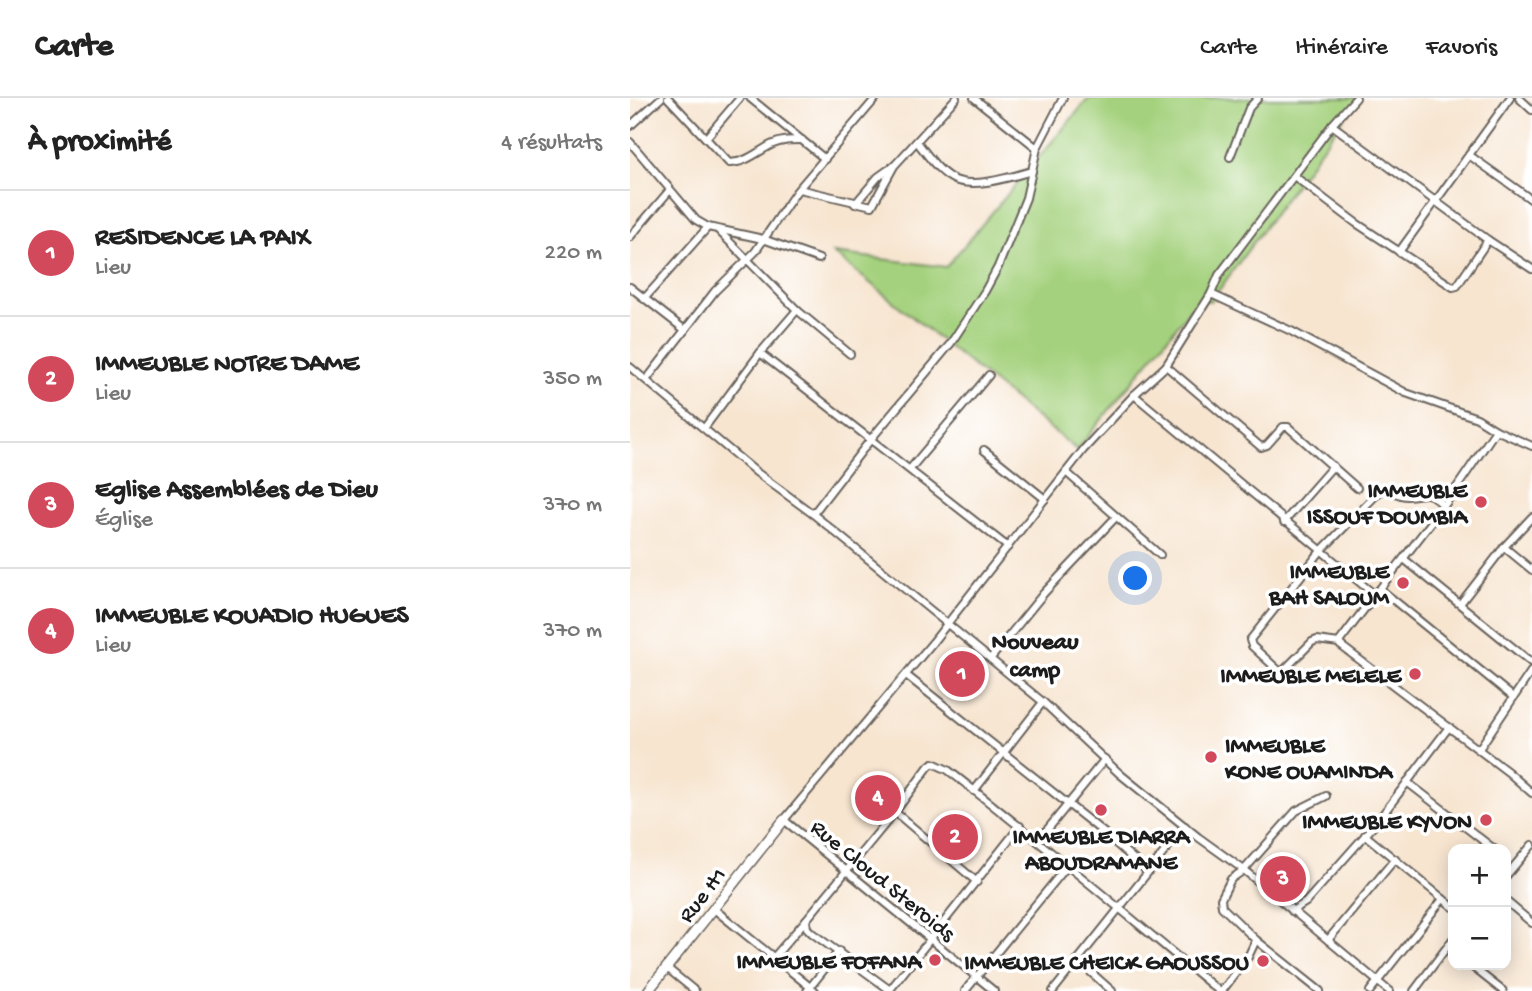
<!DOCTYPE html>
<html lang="fr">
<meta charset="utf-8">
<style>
:root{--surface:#fff;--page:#f6f6f6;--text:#222;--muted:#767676;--line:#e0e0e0;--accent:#d1495b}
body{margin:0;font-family:"Gochi Hand",sans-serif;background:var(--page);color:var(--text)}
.controls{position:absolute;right:21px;bottom:21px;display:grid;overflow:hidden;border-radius:14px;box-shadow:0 4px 18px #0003}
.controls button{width:63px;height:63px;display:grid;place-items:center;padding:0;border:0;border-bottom:2px solid var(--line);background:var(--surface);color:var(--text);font:35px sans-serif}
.you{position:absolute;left:506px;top:481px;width:24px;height:24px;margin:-18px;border:5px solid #fff;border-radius:50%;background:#1a73e8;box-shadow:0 0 0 10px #1a73e833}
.badge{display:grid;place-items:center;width:46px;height:46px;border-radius:50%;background:var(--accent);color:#fff;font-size:23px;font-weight:700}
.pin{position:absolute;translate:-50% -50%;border:4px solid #fff;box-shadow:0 2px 7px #0006}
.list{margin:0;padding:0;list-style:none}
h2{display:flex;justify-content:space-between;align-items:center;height:91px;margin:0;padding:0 28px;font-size:30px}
h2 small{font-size:23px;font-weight:400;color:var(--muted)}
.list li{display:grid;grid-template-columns:46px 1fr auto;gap:21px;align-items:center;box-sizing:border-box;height:126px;padding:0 28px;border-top:2px solid var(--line)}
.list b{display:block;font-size:26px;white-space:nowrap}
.list p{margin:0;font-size:23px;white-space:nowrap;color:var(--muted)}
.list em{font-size:23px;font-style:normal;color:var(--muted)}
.map{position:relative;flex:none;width:902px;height:893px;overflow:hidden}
header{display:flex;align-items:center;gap:42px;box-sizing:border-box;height:98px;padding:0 35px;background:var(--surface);border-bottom:2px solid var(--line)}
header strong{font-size:33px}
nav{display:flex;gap:38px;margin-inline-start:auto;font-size:24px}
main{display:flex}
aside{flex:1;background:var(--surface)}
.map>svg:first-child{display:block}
</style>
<header>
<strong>Carte</strong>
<nav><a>Carte</a><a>Itinéraire</a><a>Favoris</a></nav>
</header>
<main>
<aside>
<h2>À proximité<small>4 résultats</small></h2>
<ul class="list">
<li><span class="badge">1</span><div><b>RESIDENCE LA PAIX</b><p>Lieu</p></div><em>220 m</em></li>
<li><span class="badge">2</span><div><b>IMMEUBLE NOTRE DAME</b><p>Lieu</p></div><em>350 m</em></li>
<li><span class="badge">3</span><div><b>Eglise Assemblées de Dieu</b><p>Église</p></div><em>370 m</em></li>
<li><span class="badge">4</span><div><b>IMMEUBLE KOUADIO HUGUES</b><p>Lieu</p></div><em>370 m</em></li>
</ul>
</aside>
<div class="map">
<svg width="902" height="893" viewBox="0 0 902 893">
<rect width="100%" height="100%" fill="#fff"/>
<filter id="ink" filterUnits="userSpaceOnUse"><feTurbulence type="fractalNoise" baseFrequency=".0143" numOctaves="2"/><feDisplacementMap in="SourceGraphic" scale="14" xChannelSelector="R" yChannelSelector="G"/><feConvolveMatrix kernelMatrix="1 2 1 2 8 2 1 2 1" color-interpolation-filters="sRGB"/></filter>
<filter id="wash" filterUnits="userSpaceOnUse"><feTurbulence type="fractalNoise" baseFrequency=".00686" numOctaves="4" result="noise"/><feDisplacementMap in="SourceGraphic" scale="28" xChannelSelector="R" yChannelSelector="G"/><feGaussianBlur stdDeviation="1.57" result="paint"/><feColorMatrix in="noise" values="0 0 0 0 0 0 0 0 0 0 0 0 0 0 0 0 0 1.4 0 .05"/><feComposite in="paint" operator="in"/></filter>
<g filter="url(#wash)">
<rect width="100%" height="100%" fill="#f7e5d0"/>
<polygon fill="#a4d17d" stroke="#60764c" stroke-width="2" points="459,0 728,0 581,203 568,202 447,352 203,155 316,169"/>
</g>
<g filter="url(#ink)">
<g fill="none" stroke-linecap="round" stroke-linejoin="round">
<defs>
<g id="street">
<path d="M38,0L99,65C117,65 128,53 143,46C152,42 161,42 172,42"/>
<polyline points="120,0 195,61"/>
<polyline points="344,0 407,50"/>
<polyline points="889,0 902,12"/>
<polyline points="702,27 858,142 902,171"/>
<polyline points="0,28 31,0"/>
<polyline points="76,40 110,0"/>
<polyline points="0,44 66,122 78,129 133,141 189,161"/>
<path d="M287,44C297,56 307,72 321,80C340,92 381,79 402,73"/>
<polyline points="839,57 902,102"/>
<polyline points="600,59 619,10 628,0"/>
<polyline points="664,78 726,125 823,189 827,188 858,142"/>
<polyline points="169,91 242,108 264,68 326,0"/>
<polyline points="225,106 248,79 262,69"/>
<polyline points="89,133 167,212 220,256"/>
<polyline points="0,139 39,93"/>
<polyline points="769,154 880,0"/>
<polyline points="0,189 55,232"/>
<polyline points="581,196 661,233 776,295 847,320 866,332 902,348"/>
<polyline points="14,201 78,129"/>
<polyline points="130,255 378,449"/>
<polyline points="536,268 631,349 637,347 653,329 658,329 727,390"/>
<polyline points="0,269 126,374 183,416 413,604"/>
<polyline points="17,281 85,193 125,154 166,94 246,0"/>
<polyline points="504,297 745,497 814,408 866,332"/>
<polyline points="75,329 130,255 167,212"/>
<polyline points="354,352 415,401"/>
<polyline points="280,371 359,277"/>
<polyline points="436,374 530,457"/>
<polyline points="183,416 241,341 321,245 355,193 368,169 396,100 407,50 433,0"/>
<polyline points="654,424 703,368"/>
<polyline points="874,449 902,472"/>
<polyline points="774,461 902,565"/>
<polyline points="750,491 883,599"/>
<polyline points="745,497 710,543 710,547 878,674 902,695"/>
<polyline points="830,506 874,449 902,419"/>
<path d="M709,545L687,542L682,544L653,573L648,572L622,548L620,542L690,454L748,395L754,391C762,393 769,398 777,398C798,397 796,390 814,408"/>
<polyline points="361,560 414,495 486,419"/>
<polyline points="276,577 473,734 517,773"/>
<polyline points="849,651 902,572"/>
<polyline points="777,684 864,751"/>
<polyline points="344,693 413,604 490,676 568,739 614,772 759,893"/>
<polyline points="265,714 347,784"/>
<polyline points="735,737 823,809"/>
<polyline points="408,743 475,661"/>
<polyline points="876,778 902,747"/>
<polyline points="876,803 902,825"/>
<polyline points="84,811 185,893"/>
<polyline points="662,813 676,804 747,724 819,629"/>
<polyline points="626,842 690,893"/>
<polyline points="698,842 765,761"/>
<polyline points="145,858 176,822"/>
<polyline points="447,862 482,893"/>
<polyline points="840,867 873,893"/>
<polyline points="37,870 65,893"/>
<path d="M260,892L182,835L177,830L176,822L265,714L299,668L303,665L318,672C410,743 499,819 589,893"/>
<polyline points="177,893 209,853"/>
<polyline points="259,893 390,728"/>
<polyline points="335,893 438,767"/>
<polyline points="364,893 154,722 303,544 454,351 504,297 536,268 581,196 589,177 702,27 726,0"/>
<polyline points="423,893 555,728"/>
<polyline points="592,893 618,859 626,842 592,809 591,801 601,781 614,772 666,713 696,698"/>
<polyline points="740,893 813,801"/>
<polyline points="784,893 823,841"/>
</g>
<polyline id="secondary" points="18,893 154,722"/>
</defs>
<use href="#street" stroke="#69625b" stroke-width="10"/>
<use href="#secondary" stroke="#69625b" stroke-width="12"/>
<use href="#street" stroke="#fff" stroke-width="6"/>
<use href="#secondary" stroke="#fff" stroke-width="9"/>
</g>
</g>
<g fill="#d1495b" stroke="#fff" stroke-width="2.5">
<circle cx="851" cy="404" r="7"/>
<circle cx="773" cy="485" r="7"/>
<circle cx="785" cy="576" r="7"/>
<circle cx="581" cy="659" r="7"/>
<circle cx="471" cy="712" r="7"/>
<circle cx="856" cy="722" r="7"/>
<circle cx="305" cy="862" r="7"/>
<circle cx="633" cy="863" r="7"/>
</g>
<g text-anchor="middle" stroke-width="7" stroke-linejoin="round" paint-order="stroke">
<g font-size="23" font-weight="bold" fill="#1c1c1c" stroke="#fff" text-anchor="end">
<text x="837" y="399">IMMEUBLE<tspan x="837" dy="26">ISSOUF DOUMBIA</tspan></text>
<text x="759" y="480">IMMEUBLE<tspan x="759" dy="26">BAH SALOUM</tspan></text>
<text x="771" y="584">IMMEUBLE MELELE</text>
<text x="595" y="654" text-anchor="start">IMMEUBLE<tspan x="595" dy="26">KONE OUAMINDA</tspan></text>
<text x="842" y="730">IMMEUBLE KYVON</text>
<text x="471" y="745" text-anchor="middle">IMMEUBLE DIARRA<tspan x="471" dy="26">ABOUDRAMANE</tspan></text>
<text x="291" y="870">IMMEUBLE FOFANA</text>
<text x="619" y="871">IMMEUBLE CHEICK GAOUSSOU</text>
</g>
<g font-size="23" fill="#1c1c1c" stroke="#fff">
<text transform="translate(254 781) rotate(39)" y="8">Rue Cloud Steroids</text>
<text transform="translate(71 796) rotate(-52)" y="8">Rue H1</text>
</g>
<g font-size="24" font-weight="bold" fill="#1c1c1c" stroke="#fff">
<text x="405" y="550">Nouveau<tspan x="405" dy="28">camp</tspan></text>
</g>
</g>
</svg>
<div class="controls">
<button>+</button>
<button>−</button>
</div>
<div class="you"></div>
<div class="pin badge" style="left:332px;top:576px">1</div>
<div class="pin badge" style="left:325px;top:739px">2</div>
<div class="pin badge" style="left:653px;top:781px">3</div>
<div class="pin badge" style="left:248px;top:700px">4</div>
</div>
</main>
